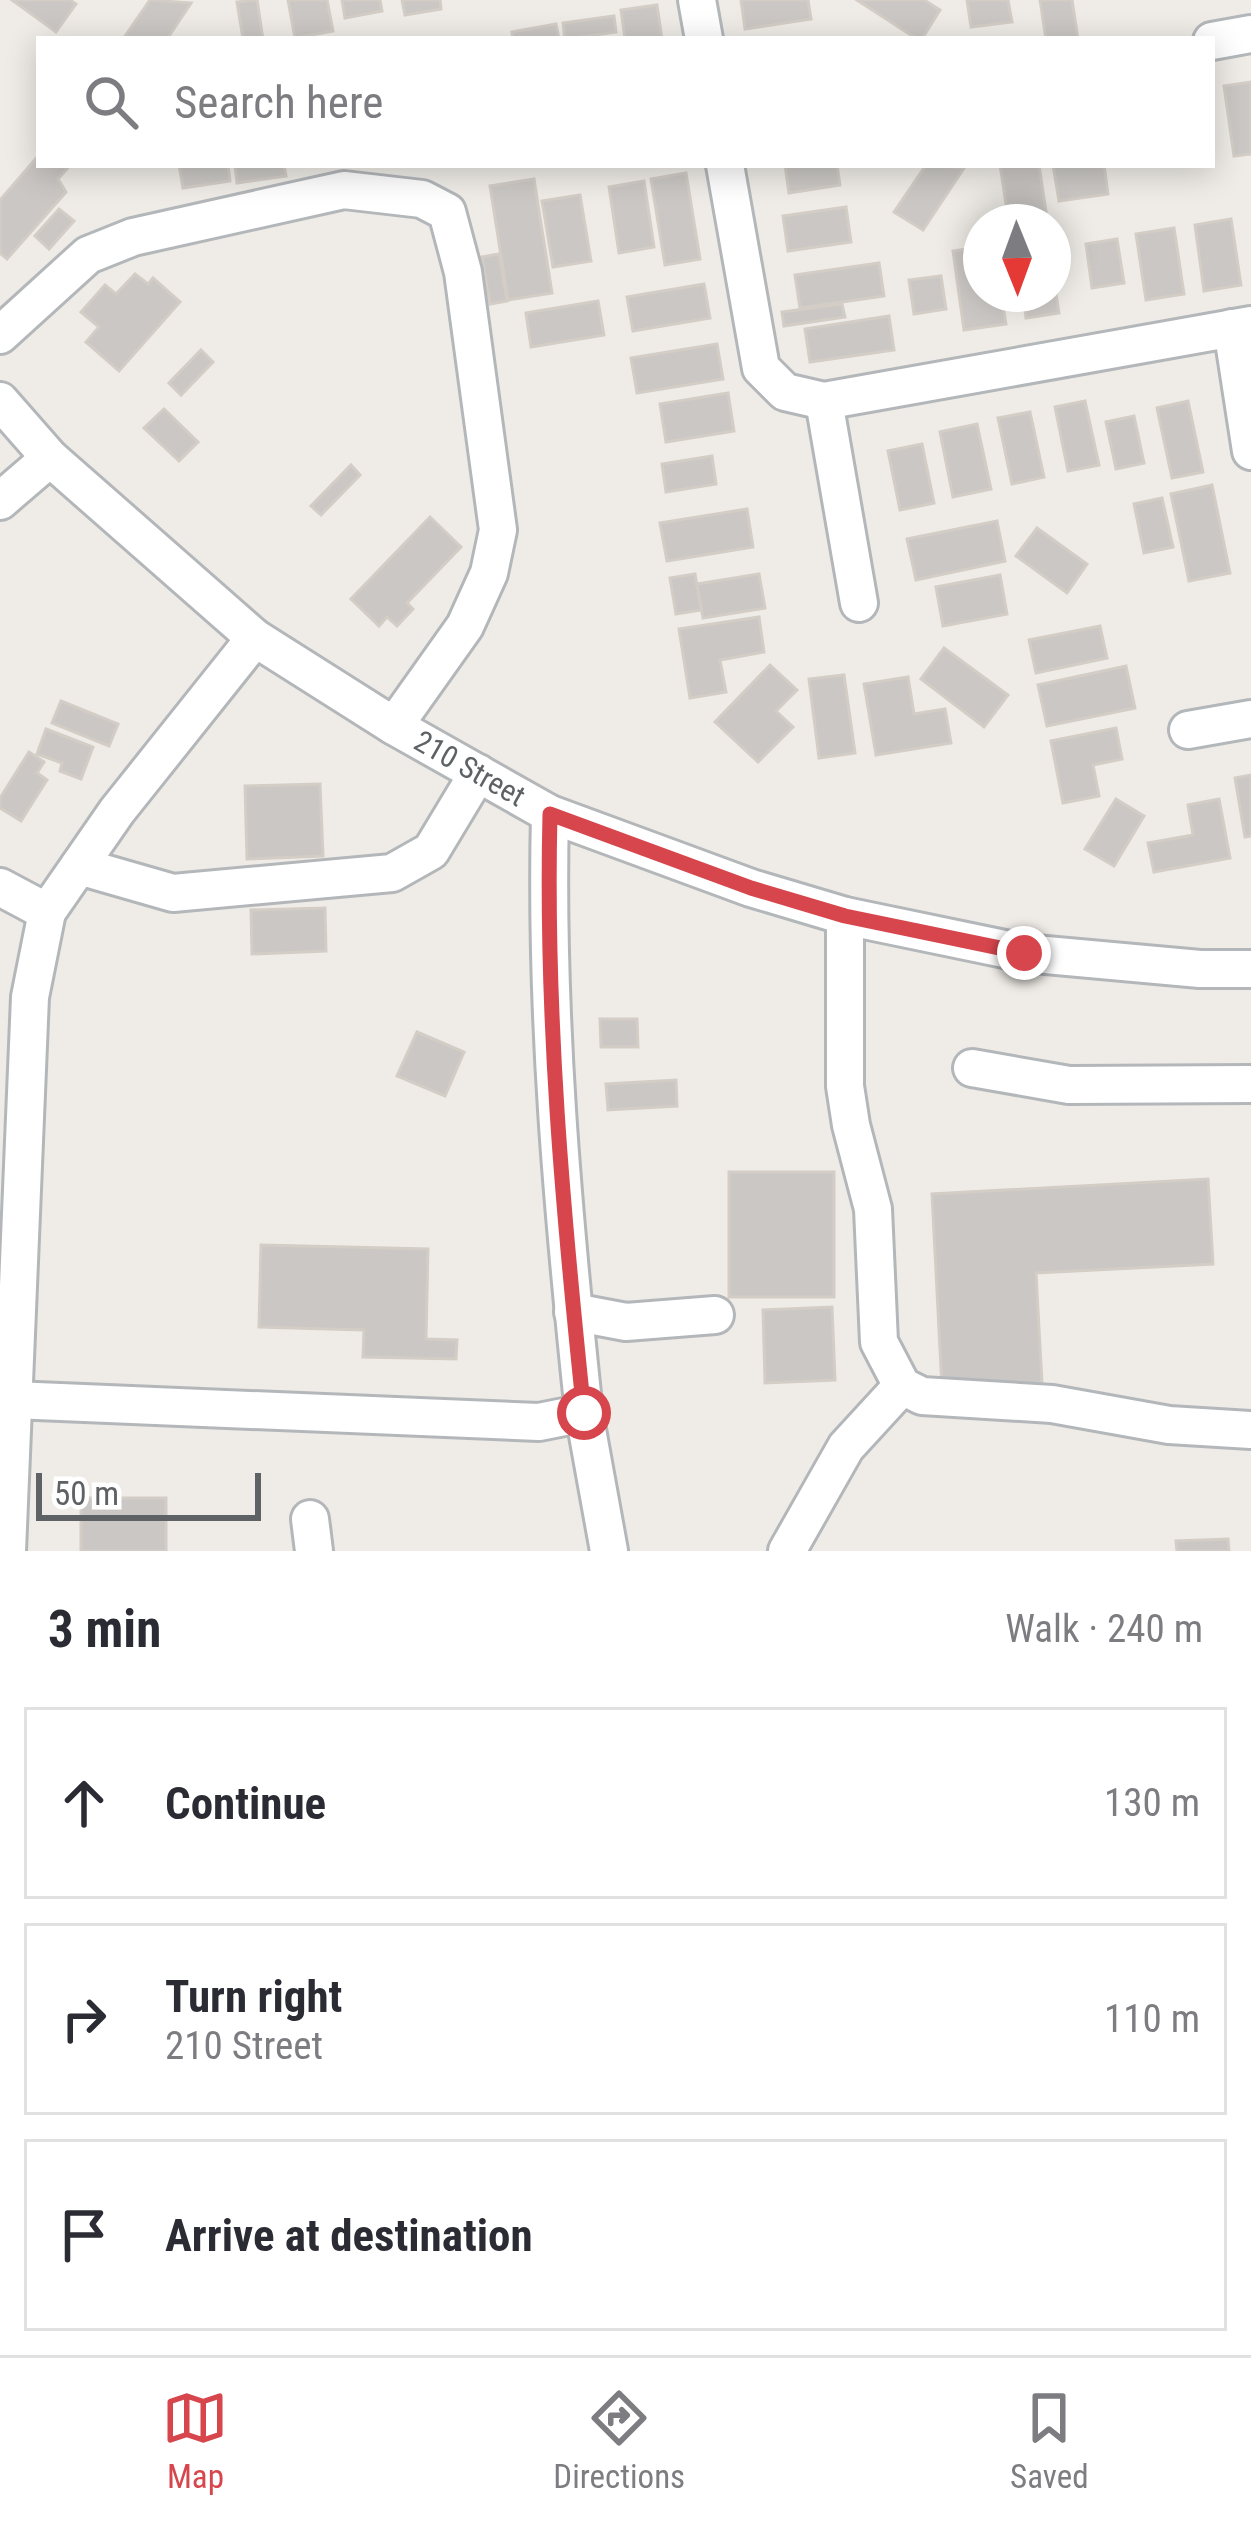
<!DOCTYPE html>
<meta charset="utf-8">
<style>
:root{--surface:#fff;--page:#f2f2f3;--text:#2b2b33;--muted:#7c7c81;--line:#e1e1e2;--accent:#d6464c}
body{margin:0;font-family:"Roboto Condensed",sans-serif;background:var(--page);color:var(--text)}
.compass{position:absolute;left:963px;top:204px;width:108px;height:108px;border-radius:50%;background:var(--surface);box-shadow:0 6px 30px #0003;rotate:179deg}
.scale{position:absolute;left:36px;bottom:30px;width:225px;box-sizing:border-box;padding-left:12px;border:6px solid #5e6265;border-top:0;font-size:33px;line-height:42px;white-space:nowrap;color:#5e6265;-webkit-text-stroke:9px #fff;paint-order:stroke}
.stop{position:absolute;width:36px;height:36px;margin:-27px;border:9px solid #d6464c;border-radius:50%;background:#fff}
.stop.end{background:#d6464c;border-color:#fff;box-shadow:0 3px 12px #0008}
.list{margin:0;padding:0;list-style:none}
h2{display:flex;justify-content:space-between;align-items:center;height:156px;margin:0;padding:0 48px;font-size:51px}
h2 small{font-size:39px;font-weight:400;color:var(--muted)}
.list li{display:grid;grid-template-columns:78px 1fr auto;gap:36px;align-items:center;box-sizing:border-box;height:192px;margin:0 24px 24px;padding:0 24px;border:3px solid var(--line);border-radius:0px}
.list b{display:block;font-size:45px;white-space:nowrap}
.list p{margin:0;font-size:39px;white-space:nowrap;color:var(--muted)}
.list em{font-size:39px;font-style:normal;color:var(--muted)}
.icon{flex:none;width:66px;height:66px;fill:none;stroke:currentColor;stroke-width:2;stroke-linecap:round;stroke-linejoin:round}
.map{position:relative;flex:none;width:1251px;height:1551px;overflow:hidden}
.search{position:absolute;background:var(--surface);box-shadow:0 6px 30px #0003;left:36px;right:36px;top:36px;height:132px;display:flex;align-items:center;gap:30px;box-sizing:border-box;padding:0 42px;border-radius:0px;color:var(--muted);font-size:45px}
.sheet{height:804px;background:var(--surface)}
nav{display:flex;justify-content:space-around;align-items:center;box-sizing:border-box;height:168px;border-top:3px solid var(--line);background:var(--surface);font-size:33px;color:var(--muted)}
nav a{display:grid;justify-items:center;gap:6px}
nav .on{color:var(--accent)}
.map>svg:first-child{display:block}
</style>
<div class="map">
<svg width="1251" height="1551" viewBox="0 0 1251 1551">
<rect width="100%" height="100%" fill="#efece7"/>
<g fill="#cac7c4" stroke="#d3cdc6" stroke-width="3">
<polygon points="12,0 70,0 76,4 56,32"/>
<polygon points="150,0 191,3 167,39 123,39"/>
<polygon points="257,0 263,39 243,39 237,2"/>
<polygon points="288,0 327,0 333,31 295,38"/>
<polygon points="342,0 380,0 382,11 345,18"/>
<polygon points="402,0 440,0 441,9 405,15"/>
<polygon points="741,0 808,0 811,19 745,29"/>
<polygon points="857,0 924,0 940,10 922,39 917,39"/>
<polygon points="967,0 1008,0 1012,22 971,27"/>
<polygon points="1040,0 1072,0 1078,39 1046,39"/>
<polygon points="657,5 662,39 625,39 621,10"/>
<polygon points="614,16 616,32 565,39 563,23"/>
<polygon points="556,24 559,39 513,39 512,32"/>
<polygon points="1251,82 1251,154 1234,156 1224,86"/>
<polygon points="39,155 39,165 62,165 67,169 58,179 66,192 7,259 0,253 0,200"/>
<polygon points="179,165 228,165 230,181 183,188"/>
<polygon points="235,165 284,165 286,176 237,183"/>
<polygon points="785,165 837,165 840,185 789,193"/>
<polygon points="926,165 964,168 923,230 894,212"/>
<polygon points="1000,165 1039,165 1046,212 1008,217"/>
<polygon points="1053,165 1104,165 1108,194 1059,201"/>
<polygon points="686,173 700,259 665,265 651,179"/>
<polygon points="534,179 552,293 508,300 490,186"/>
<polygon points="644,181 654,247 619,253 609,187"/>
<polygon points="580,195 591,261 553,267 542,201"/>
<polygon points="846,207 851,242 788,251 783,216"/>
<polygon points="59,209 74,221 49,249 35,236"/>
<polygon points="1231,219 1241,285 1204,291 1195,225"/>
<polygon points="1174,228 1184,294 1146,300 1136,234"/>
<polygon points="1117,239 1124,283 1092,288 1086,244"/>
<polygon points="981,247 981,294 1001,294 1006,324 964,330 953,251"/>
<polygon points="499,254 507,301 490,304 482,257"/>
<polygon points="879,263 884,296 800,308 795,275"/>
<polygon points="135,274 148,284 153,278 180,302 119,371 86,342 99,327 81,312 105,285 116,294"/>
<polygon points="1053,275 1059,313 1026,318 1023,294 1053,294"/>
<polygon points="941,276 946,309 914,314 909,280"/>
<polygon points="704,284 710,318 633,331 627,297"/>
<polygon points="598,301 604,335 531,347 526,313"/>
<polygon points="842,304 845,317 784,326 782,312"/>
<polygon points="889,316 894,350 810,362 805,329"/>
<polygon points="717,344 723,379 637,393 631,358"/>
<polygon points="201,350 213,362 181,395 169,383"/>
<polygon points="728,393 734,431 666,442 660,404"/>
<polygon points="1085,401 1099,465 1068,471 1055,407"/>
<polygon points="1188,401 1203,472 1172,478 1157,408"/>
<polygon points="164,409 198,442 179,461 144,428"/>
<polygon points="1030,412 1044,477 1012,484 998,418"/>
<polygon points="1134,416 1144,463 1116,469 1106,422"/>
<polygon points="977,424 991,489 953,497 940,432"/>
<polygon points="922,444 934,503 900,510 888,451"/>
<polygon points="712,456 716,484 666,492 662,464"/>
<polygon points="351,465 360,475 321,515 311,506"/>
<polygon points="1212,485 1230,573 1189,581 1171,494"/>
<polygon points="1162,498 1173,547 1144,553 1134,504"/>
<polygon points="747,509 753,547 667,561 660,523"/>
<polygon points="430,517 461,547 407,603 413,609 397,626 387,617 379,626 351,599"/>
<polygon points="997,521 1005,561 916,580 907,539"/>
<polygon points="1037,528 1087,564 1067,593 1016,556"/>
<polygon points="695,574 701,610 676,614 670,578"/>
<polygon points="759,574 765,608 703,618 697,584"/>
<polygon points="1000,575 1007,614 943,626 936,587"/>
<polygon points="759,617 764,652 720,660 726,692 690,698 679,629"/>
<polygon points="1100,626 1107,658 1036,673 1029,640"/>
<polygon points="944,648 1008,695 984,727 921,679"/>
<polygon points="770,665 797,690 776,711 793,727 758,762 715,722"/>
<polygon points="1126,666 1135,708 1047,726 1038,685"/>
<polygon points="844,675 855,753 819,758 809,679"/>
<polygon points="908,677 914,714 945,709 951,743 876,755 864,684"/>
<polygon points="61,701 118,724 109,746 52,723"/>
<polygon points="1116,728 1122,759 1093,765 1099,796 1063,803 1051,741"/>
<polygon points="46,729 93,747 81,779 60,771 62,763 37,754"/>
<polygon points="29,752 44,762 37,773 47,780 21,821 0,808 0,798"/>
<polygon points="1251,775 1251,836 1245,837 1235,778"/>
<polygon points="320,784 323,856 247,859 245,786"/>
<polygon points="1116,799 1144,816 1114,866 1085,849"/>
<polygon points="1219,799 1230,858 1154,872 1148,843 1193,835 1188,805"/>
<polygon points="325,908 326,951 252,954 251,910"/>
<polygon points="600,1019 637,1019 638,1047 601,1047"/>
<polygon points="417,1032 464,1052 445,1096 397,1076"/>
<polygon points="676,1080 677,1106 608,1110 606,1084"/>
<rect x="729" y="1172" width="105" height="125"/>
<polygon points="1208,1179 1213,1264 1036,1273 1042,1383 942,1388 932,1194"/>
<polygon points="261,1245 428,1249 426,1339 457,1340 456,1359 363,1357 364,1330 259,1327"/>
<polygon points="832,1307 835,1380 765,1383 763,1310"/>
<rect x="81" y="1498" width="85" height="53"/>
<polygon points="1228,1539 1229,1551 1177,1551 1176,1541"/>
</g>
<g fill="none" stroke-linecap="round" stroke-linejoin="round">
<defs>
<g id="minor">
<polyline points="697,0 704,39"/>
<polyline points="1212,41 1251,34"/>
<polyline points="725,165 761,368 785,392 824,401 1251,325"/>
<polyline points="1232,328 1251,451"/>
<polyline points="0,335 88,255 133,237 344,190 422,199 447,212 463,272 498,530 489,573 465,626 394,726"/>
<path id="s1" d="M0,401L50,458L255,638L394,726L550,814L751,888L845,916L1024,953L1200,969H1251"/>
<polyline points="824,401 859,603"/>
<polyline points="0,501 50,458"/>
<polyline points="1188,730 1251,719"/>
<polyline points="79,866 173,893 392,873 431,851 478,773"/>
<polyline points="0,887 47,912"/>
<polyline points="845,916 845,1086 851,1125 873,1209 879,1342 902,1386 922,1396 1052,1404 1169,1425 1251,1430"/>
<polyline points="972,1068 1069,1085 1251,1084"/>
<polyline points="573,1312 626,1322 715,1315"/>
<path d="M13,1400L539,1422L584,1413C563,1213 545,1015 550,814"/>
<polyline points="584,1413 609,1551"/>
<polyline points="310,1519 314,1551"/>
<polyline points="7,1551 30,997 47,912 117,811 255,638"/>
<polyline points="787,1551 846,1447 902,1386"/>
</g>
</defs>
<use href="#minor" stroke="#b4b7ba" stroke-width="42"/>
<use href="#minor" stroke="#fff" stroke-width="36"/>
</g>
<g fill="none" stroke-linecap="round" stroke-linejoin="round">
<path stroke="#d6464c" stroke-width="15" d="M584,1413C563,1213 545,1015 550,814L751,888L845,916L1024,953"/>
</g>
<g text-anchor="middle" stroke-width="9" stroke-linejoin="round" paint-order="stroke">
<g font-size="30" fill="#5e6265" stroke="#fff">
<text dy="10" stroke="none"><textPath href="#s1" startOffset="600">210 Street</textPath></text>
</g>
</g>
</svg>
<svg class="compass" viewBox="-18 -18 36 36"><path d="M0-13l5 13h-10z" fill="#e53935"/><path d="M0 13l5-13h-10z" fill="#7c7c81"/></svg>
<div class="scale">50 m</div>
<div class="stop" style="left:584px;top:1413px"></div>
<div class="stop end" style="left:1024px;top:953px"></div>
<div class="search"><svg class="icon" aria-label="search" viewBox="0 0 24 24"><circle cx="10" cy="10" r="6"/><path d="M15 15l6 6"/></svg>Search here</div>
</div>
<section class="sheet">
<h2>3 min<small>Walk · 240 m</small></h2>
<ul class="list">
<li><svg class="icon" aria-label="ahead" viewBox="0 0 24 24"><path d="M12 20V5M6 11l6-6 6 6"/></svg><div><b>Continue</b></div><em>130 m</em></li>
<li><svg class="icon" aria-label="right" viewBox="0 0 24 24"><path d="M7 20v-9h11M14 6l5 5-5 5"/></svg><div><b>Turn right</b><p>210 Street</p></div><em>110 m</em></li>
<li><svg class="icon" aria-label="arrive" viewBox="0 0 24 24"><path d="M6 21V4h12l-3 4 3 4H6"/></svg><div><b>Arrive at destination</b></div></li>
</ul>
</section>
<nav>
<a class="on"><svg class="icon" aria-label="map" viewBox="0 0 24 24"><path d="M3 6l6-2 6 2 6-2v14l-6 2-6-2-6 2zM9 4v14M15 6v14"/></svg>Map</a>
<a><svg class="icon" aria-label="directions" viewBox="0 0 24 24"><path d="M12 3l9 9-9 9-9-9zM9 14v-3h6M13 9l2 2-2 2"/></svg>Directions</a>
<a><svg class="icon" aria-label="saved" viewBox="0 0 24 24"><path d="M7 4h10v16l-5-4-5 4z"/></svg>Saved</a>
</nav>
